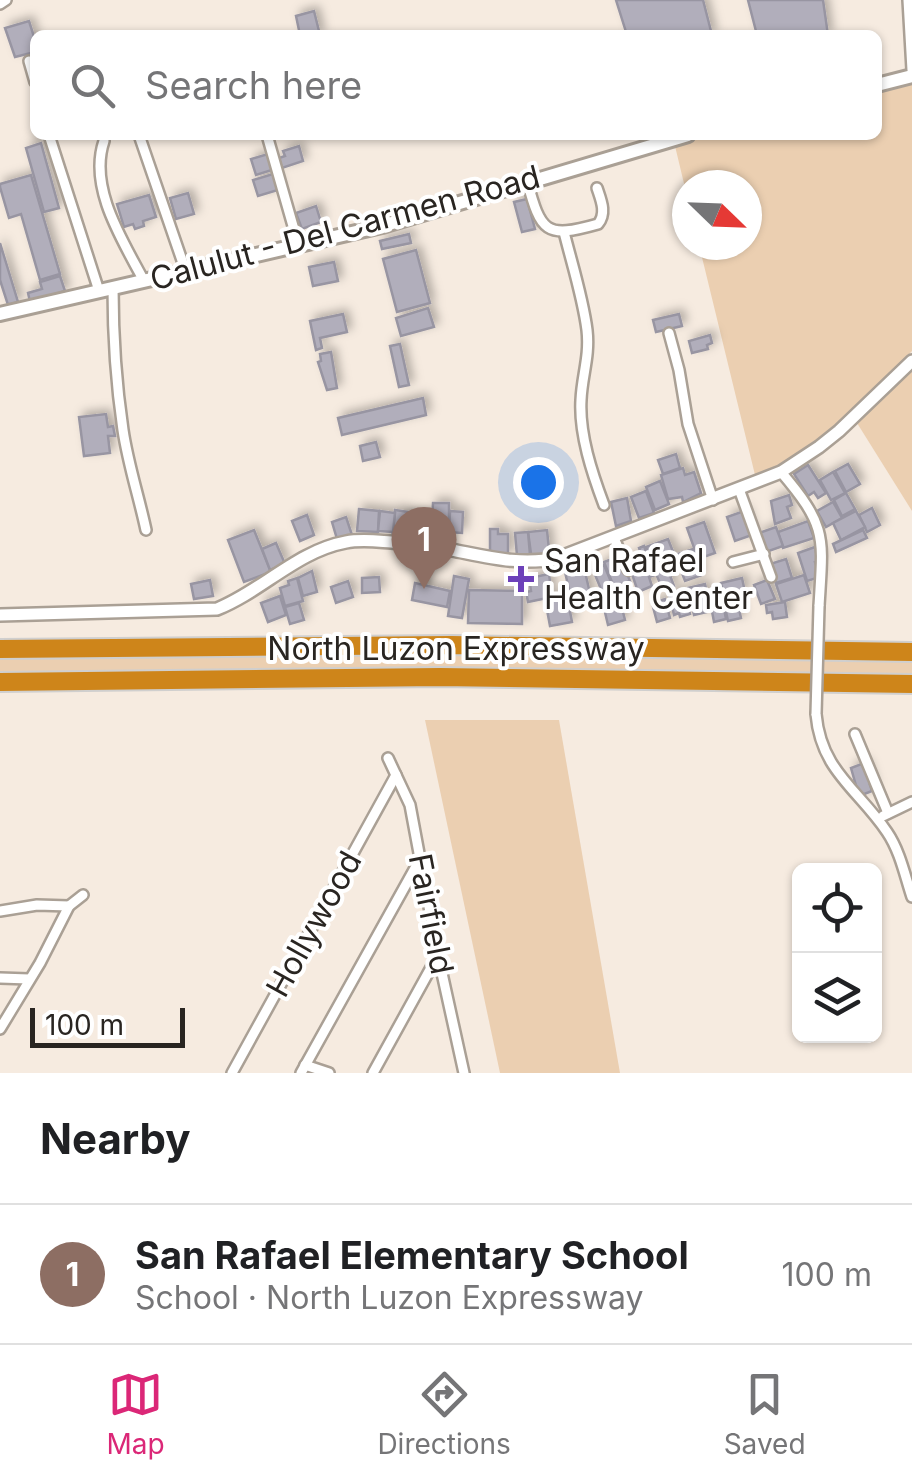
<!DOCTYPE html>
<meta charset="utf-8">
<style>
:root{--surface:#fff;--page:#f6f6f6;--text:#202124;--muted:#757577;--line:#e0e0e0;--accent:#db2777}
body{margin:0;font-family:Inter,sans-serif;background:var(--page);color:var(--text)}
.controls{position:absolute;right:30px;bottom:30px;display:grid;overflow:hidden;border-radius:15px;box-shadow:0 2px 8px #0004}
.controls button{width:90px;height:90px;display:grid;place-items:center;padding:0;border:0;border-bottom:2px solid var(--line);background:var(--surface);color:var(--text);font:50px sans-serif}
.compass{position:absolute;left:672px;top:170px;width:90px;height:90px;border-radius:50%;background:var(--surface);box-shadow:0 2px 8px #0004;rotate:113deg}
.scale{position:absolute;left:30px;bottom:25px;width:155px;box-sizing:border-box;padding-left:10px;border:5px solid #292521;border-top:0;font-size:28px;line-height:35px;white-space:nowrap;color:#292521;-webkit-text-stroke:8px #fff;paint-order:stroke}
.you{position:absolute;left:538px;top:482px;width:35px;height:35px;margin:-25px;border:8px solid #fff;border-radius:50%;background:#1a73e8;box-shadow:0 0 0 15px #1a73e833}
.badge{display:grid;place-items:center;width:65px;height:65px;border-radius:50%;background:var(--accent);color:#fff;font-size:32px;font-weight:700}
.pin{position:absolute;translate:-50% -82px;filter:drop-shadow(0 2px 5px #0008)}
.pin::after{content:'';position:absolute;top:52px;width:35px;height:30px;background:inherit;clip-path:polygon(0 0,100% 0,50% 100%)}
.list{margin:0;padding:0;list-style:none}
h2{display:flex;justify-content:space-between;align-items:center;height:130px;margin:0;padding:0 40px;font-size:42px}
h2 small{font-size:32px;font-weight:400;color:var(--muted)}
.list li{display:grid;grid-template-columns:65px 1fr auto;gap:30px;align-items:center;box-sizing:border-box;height:140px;padding:0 40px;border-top:2px solid var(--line)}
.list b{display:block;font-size:38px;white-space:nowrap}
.list p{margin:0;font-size:32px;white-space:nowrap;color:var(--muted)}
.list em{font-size:32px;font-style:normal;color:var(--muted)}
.icon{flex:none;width:55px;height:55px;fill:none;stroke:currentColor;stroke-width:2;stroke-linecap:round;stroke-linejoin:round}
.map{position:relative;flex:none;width:912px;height:1073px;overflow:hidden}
.search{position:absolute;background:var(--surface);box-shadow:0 2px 8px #0004;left:30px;right:30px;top:30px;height:110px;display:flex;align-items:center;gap:25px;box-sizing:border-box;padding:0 35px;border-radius:15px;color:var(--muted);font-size:38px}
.sheet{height:270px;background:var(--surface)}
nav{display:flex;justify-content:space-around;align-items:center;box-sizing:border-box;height:140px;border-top:2px solid var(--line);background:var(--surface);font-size:28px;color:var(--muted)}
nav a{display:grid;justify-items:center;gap:5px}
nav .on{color:var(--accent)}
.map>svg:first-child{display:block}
</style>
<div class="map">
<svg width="912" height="1073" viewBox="0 0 912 1073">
<defs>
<filter id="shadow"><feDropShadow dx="4.5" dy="-4.5" stdDeviation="5" flood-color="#0004"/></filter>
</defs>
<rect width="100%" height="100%" fill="#f6ebe0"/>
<g fill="#ebcfb1">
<path d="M912,80V351C875,390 838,434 792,462C781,469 768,474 756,479L699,245H747V185H687V196L675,146L713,135H877V89Z"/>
<polygon points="912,369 912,511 857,423"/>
<path d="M224,651L912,657V678C608,668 304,669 0,674V654Z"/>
<polygon points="425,720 559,720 620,1073 500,1073"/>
</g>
<g fill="#b1aebb" stroke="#9895a2" stroke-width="2.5" filter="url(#shadow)">
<polygon points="616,0 703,0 712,35 627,35"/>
<polygon points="748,0 823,0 828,35 757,35"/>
<polygon points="314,11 320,35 300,35 296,16"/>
<polygon points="29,21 35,40 35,52 15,57 5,28"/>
<polygon points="41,143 59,208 44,212 26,148"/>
<polygon points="299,146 303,161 282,168 279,158 285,156 283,151"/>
<polygon points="268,154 272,170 256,175 251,159"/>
<polygon points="273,174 278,190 258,196 253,180"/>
<polygon points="31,175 60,274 40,280 21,214 9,218 0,187 0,184"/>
<polygon points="188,193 194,214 176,219 170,198"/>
<polygon points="149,195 156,217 143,221 144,226 135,229 133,224 124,227 117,204"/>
<polygon points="527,199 535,229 522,232 514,202"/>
<polygon points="316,206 321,222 302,229 296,213"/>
<polygon points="409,234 411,243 382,249 380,241"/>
<polygon points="0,243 18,302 8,305 0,280"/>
<polygon points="416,250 430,303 397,312 383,259"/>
<polygon points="334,262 338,281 313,286 309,267"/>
<polygon points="60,276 65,291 30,302 28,293 42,289 40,282"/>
<polygon points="428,308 434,327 401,336 396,318"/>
<polygon points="343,314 347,332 320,338 322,348 316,350 310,321"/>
<polygon points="679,314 682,326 656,332 653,320"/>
<polygon points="710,335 712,343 707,345 708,349 692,353 689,341"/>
<polygon points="400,344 409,385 399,387 390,346"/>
<polygon points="331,352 337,388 327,390 318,362 321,361 320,354"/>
<polygon points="423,398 426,415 342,435 338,418"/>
<polygon points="106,414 108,427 113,426 115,436 108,436 110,453 84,456 79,417"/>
<polygon points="376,442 380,457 363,461 360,446"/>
<polygon points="676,454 680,468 663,474 658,460"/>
<polygon points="848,464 860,484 846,492 835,471"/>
<polygon points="808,465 826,493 818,498 814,492 808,496 794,474"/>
<polygon points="683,468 685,475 694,472 701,493 683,502 682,497 668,499 661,475"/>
<polygon points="833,472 845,493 831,500 820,480"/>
<polygon points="660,481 669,504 655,510 646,487"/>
<polygon points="646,491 654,513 639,518 631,497"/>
<polygon points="846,493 855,509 842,516 834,500"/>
<polygon points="789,495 792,505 787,507 791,518 775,524 771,501"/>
<polygon points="627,498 631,521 616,526 611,502"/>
<polygon points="833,502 842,518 826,527 817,511"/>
<polygon points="433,503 449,503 449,521 432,521"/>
<polygon points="872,508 880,525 867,532 859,515"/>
<polygon points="359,509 379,511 378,532 357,531"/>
<polygon points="395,510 409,512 405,540 392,539"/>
<polygon points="380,511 395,513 393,532 378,531"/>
<polygon points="450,511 463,512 462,533 449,532"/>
<polygon points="744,511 752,535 735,541 727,517"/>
<polygon points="856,511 865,527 841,540 833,523"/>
<polygon points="307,515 314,535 300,541 292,521"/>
<polygon points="409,516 424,518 421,536 406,535"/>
<polygon points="346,517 352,535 337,539 332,522"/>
<polygon points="808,521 814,538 783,548 778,532"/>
<polygon points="704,522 715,553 698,559 687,528"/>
<polygon points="429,525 447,527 444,548 426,545"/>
<polygon points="776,527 783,546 766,552 759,533"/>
<polygon points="490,529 498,529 498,534 508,534 508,555 490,556"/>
<polygon points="254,530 271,572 244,582 228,540"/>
<polygon points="547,530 550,559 532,561 528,532"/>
<polygon points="863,530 867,538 836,552 833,544"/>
<polygon points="528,532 530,555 517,556 515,533"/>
<polygon points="668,539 680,569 670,573 665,560 653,565 646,547"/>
<polygon points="276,543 285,564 270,570 262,549"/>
<polygon points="644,546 655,575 649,577 652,586 638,592 627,559 641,554 639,548"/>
<polygon points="815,547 816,552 819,551 822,560 815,562 820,577 807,581 798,553"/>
<polygon points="693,549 702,575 685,581 675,555"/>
<polygon points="620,556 630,581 614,587 604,562"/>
<polygon points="786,559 792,578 776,583 770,564"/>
<polygon points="665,562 674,586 663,590 653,567"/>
<polygon points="604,565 614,589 603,594 593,570"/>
<polygon points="584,567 591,598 572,603 565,572"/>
<polygon points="312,571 317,592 303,596 298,578"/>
<polygon points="549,574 552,597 528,602 526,592 531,591 529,578"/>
<polygon points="804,575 810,593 782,602 776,584"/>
<polygon points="454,576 469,579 462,618 448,616"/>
<polygon points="379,577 380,592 362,593 362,578"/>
<polygon points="297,578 303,601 285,606 280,588 289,585 288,581"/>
<polygon points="742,578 745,592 724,597 721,583"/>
<polygon points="210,580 213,596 194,599 191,584"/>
<polygon points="767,580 775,599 761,604 754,585"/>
<polygon points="348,581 353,597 336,603 331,587"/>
<polygon points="415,583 450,591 447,607 412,600"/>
<polygon points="705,584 711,611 694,615 688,588"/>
<polygon points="469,590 522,591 522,624 468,623"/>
<polygon points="684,590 690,614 680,617 679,613 674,615 669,594"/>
<polygon points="567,595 572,622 550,626 545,599"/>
<polygon points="736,595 741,618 728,621 723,598"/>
<polygon points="280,596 286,615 268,622 261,603"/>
<polygon points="722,598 726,619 714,622 710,601"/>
<polygon points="665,599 670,618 657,622 652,603"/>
<polygon points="620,600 625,620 608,625 603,604"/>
<polygon points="785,602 787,617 773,619 772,612 767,613 766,605"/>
<polygon points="299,603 304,620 290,624 285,607"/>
<polygon points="864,763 872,785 870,785 872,791 859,796 851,768"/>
</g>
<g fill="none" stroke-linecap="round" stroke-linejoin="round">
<defs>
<g id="minor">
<polyline points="908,0 912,70"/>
<polyline points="0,4 6,0"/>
<polyline points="29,61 35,82"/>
<polyline points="49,135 99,291"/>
<polyline points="139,135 186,272"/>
<polyline points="267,135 299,247"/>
<path d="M104,141C88,188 123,241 144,281"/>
<path d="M527,181C541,232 545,239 598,224C607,213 601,200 597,188"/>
<path d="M564,232C572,264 583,298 587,330C590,357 582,375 581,400C579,434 592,473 604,505"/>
<path d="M113,288C113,336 116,383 123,430C128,464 139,497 146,530"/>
<polyline points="669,333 679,370 688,424 713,500"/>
<path d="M781,472C828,527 823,537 819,606"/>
<polyline points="739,489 771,577"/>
<polyline points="614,538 628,570"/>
<polyline points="733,562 764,554"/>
<path d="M816,714C821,771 858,789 887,832C900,851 905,876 912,897"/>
<polyline points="855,734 888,813"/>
<polyline points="388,758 410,805 438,955 464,1073"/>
<polyline points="883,816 912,802"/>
<polyline points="0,911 37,905 69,906"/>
<polyline points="0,978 29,979"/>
<polyline points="0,1029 40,963 69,906 83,895"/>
<polyline points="305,1065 329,1073"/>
<polyline points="232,1073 396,775"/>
<polyline points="301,1073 419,861"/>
<polyline points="373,1073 438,955"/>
</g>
<path id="tertiary" d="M0,615L217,609C262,591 297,551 346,542C361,539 376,541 391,542C412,544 432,546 452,550C488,557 521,566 558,558L781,472L819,447L839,431L912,361"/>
<g id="secondary">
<polyline points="877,85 912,76"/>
<polyline points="0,314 382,226 688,135"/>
</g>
<g id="motorway">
<polyline points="0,649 451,645 912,652"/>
<polyline points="0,682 440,677 912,684"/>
</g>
</defs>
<use href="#minor" stroke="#aaa095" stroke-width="14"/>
<use href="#tertiary" stroke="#aaa095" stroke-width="16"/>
<use href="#secondary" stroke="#aaa095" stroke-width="18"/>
<use href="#motorway" stroke="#d0cfce" stroke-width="22"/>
<use href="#minor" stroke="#fff" stroke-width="9"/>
<use href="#tertiary" stroke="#fff" stroke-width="11"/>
<use href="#secondary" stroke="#fff" stroke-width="12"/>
<use href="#motorway" stroke="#ce851a" stroke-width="18"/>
<defs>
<polyline id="minor-bridge" points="816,714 819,606"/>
</defs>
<use href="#minor-bridge" stroke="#aaa095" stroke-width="14" stroke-linecap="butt"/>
<use href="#minor-bridge" stroke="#fff" stroke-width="9"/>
</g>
<path fill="#6d41b9" stroke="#fff" stroke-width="4" d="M516 564h10v10h10v10h-10v10h-10v-10h-10v-10h10z"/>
<g text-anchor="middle" stroke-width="8" stroke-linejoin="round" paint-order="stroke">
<g font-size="32" fill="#292521" stroke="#fff">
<text transform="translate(345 228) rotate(-15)" y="11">Calulut - Del Carmen Road</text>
<text x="456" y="660">North Luzon Expressway</text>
<text transform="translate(431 914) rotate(79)" y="11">Fairfield</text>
<text transform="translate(314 924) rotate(-61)" y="11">Hollywood</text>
</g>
<g font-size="32" fill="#292521" stroke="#fff" text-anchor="start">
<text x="544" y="572">San Rafael<tspan x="544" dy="37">Health Center</tspan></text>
</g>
</g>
</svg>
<div class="controls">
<button><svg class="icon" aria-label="locate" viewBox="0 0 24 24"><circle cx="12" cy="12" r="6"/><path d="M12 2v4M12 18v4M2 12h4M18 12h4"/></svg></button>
<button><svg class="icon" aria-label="layers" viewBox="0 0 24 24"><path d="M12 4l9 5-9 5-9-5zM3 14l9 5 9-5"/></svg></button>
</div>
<svg class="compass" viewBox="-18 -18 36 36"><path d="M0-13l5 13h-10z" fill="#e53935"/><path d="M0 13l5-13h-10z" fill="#757577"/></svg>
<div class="scale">100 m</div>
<div class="you"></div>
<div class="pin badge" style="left:424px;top:589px;background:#8d6e63">1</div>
<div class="search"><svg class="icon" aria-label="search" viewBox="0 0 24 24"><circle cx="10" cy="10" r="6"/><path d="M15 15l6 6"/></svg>Search here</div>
</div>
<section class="sheet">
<h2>Nearby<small></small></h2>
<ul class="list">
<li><span class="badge" style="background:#8d6e63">1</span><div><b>San Rafael Elementary School</b><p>School · North Luzon Expressway</p></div><em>100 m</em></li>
</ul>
</section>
<nav>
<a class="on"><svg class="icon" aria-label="map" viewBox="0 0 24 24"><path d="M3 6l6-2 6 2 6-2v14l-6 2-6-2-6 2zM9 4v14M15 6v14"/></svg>Map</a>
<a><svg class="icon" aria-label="directions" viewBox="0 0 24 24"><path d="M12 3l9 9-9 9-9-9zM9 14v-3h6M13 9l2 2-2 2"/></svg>Directions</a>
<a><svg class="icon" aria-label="saved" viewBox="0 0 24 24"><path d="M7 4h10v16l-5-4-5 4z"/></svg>Saved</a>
</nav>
